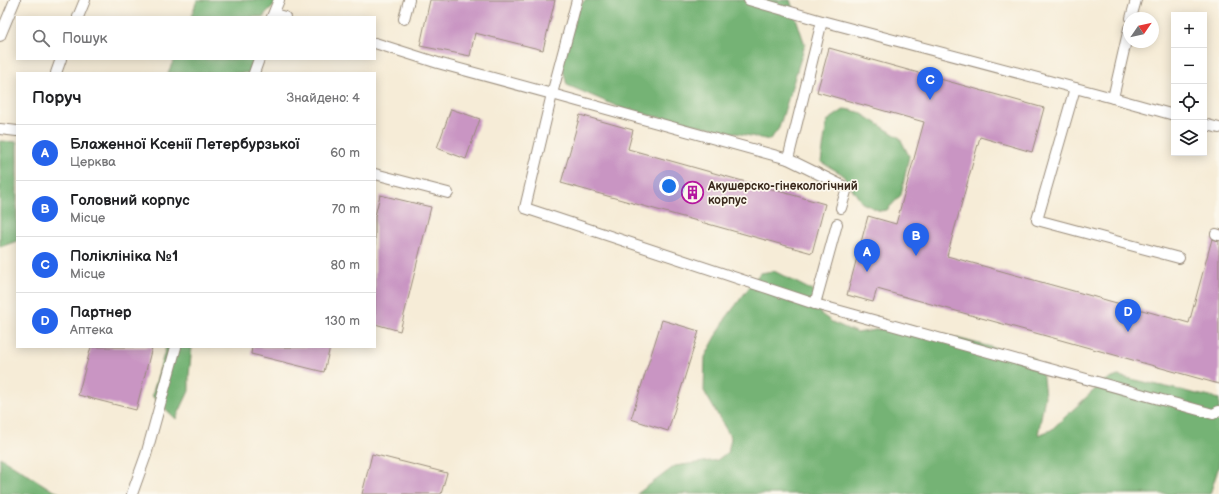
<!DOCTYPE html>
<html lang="uk">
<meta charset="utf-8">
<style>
:root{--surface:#fff;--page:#f2f2f2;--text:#202124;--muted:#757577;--line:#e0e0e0;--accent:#2563eb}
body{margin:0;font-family:"Balsamiq Sans",sans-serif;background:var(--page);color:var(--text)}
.controls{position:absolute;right:12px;top:12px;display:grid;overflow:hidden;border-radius:0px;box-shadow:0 2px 10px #0003}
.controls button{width:36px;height:36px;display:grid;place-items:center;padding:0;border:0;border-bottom:1px solid var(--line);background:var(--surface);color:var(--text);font:20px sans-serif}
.compass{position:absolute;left:1123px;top:12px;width:36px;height:36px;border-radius:50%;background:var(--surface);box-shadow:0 2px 10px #0003;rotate:56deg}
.you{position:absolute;left:669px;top:186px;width:14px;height:14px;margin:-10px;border:3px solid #fff;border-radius:50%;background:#1a73e8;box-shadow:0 0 0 6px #1a73e833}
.badge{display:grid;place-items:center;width:26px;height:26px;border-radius:50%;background:var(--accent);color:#fff;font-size:13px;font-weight:700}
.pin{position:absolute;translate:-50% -33px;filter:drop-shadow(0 1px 2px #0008)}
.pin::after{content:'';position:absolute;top:21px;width:14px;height:12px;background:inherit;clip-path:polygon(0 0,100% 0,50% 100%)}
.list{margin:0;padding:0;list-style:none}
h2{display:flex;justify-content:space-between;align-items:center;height:52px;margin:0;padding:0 16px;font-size:17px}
h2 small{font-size:13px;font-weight:400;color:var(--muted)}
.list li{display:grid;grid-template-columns:26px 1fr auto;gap:12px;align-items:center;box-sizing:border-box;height:56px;padding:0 16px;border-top:1px solid var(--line)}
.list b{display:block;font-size:15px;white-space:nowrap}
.list p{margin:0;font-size:13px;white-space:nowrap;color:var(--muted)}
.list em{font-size:13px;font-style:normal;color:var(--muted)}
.icon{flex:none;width:22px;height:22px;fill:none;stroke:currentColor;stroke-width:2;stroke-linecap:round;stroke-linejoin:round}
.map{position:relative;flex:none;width:1219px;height:494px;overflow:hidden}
.search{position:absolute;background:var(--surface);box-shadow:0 2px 10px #0003;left:16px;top:16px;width:360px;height:44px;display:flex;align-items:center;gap:10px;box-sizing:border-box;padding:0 14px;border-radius:0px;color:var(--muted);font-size:15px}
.panel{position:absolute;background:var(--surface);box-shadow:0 2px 10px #0003;left:16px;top:72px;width:360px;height:276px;border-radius:0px}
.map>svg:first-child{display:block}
</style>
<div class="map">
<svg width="1219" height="494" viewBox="0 0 1219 494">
<rect width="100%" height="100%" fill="#fbf7ec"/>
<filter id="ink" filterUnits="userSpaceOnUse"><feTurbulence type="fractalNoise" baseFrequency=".025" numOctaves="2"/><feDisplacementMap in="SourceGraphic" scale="8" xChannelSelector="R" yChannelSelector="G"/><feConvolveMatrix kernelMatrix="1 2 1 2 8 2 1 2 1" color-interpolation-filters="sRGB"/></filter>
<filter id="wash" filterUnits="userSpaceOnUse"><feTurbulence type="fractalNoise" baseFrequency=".012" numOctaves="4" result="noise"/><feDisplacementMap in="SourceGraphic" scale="16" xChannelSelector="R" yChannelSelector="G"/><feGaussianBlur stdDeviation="0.9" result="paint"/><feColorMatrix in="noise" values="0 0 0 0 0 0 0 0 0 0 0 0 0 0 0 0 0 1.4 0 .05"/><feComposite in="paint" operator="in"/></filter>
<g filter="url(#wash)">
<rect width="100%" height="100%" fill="#f6ecd7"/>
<g fill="#74b375" stroke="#586e4a">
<polygon points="197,0 279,0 265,14 264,17 191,17"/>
<polygon points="585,0 790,0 805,45 779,128 770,140 628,111 567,85 562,66 579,6"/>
<polygon points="174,59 255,59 253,73 168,73"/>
<polygon points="845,109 859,112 900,138 909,156 901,195 887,210 880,211 862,203 842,174 821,162 827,121"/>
<polygon points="0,141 17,142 17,241 0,247"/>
<polygon points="774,271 811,290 820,300 821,314 832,322 857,333 905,325 1034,358 1042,369 1045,396 1038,435 1051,430 1104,381 1118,376 1219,399 1219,466 1210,494 637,494 675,466 717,460 728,452 731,438 704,391 705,357 726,318 760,273"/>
<polygon points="166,347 192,347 189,375 189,391 176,419 152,396"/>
<polygon points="0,457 52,490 62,494 0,494"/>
</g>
<g id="blocks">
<g fill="#c995c3">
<polygon points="430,0 555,0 543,50 475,33 470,56 420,46"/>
<polygon points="829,48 1044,108 1032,152 980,137 947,256 1189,323 1212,239 1219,241 1219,384 877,289 873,302 847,295 868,216 896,224 924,122 817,92"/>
<polygon points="451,109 480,119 466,159 437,148"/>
<polygon points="580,115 633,130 628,149 825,204 812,253 561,183"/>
<polygon points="380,195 431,207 400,331 375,324 375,216"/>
<polygon points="662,320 699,331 668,431 631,419"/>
<polygon points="91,347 152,347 136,410 78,395"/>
<polygon points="252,347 330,347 324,372 251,354"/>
<polygon points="372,454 447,473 441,494 362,494"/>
</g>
</g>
</g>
<g filter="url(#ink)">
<use href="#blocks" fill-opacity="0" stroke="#988b7a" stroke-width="1"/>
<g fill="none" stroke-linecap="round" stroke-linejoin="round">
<defs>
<g id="lane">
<polyline points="749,0 822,21"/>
<polyline points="274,14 285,17"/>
<polyline points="78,17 85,0"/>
<polyline points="272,17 279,0"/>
<polyline points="1131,18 1136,0"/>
<polyline points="404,19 409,0"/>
<polyline points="1129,28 1113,98 1174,115"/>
<polyline points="0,36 15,0"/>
<polyline points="375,43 438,63 552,94 577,0"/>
<polyline points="56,73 61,59"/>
<polyline points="254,73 259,59"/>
<polyline points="1075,88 1037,220 1179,258"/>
<polyline points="1113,98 822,21 788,159 552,94 525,208 815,304 1213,414 1219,411"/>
<polyline points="1204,124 1219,128"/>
<polyline points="0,129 17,131"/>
<polyline points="788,159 847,188 841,208"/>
<polyline points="375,174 448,193"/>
<polyline points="1216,234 1219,235"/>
<polyline points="815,304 837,224"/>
<polyline points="132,494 146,455 176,347"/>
</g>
</defs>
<use href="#lane" stroke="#988b7a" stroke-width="12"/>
<use href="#lane" stroke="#fff" stroke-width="10"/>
</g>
</g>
<defs>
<symbol id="building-ring" viewBox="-11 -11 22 22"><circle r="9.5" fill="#fbf7ec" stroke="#b5179e" stroke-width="1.5"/><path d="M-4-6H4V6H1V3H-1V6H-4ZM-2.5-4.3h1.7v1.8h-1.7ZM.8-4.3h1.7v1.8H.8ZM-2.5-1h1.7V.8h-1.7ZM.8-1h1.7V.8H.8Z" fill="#b5179e"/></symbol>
</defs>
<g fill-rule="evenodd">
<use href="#building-ring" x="680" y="180" width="25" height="25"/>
</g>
<g text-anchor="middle" stroke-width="3.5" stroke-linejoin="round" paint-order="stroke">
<g font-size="12" font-weight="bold" fill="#3b2a1e" stroke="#fbf7ec" text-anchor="start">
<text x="708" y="190">Акушерско-гінекологічний<tspan x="708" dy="14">корпус</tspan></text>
</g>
</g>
</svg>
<div class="controls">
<button>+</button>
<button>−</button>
<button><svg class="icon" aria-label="locate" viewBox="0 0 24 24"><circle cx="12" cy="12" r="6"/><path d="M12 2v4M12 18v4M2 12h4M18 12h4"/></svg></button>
<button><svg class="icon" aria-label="layers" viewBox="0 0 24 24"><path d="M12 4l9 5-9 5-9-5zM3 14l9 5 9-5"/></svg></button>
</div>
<svg class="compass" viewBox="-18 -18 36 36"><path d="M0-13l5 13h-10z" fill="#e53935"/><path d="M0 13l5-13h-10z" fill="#757577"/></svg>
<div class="you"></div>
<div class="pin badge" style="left:867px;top:272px">A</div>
<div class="pin badge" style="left:916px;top:256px">B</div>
<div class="pin badge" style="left:930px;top:100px">C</div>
<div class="pin badge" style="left:1128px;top:332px">D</div>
<div class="search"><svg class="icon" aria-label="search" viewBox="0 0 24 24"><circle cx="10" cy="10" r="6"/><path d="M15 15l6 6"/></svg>Пошук</div>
<section class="panel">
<h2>Поруч<small>Знайдено: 4</small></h2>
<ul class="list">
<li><span class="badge">A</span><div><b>Блаженної Ксенії Петербурзької</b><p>Церква</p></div><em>60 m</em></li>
<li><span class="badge">B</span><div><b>Головний корпус</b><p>Місце</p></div><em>70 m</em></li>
<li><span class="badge">C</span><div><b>Поліклініка №1</b><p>Місце</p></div><em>80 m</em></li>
<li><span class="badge">D</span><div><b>Партнер</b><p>Аптека</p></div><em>130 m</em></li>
</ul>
</section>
</div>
